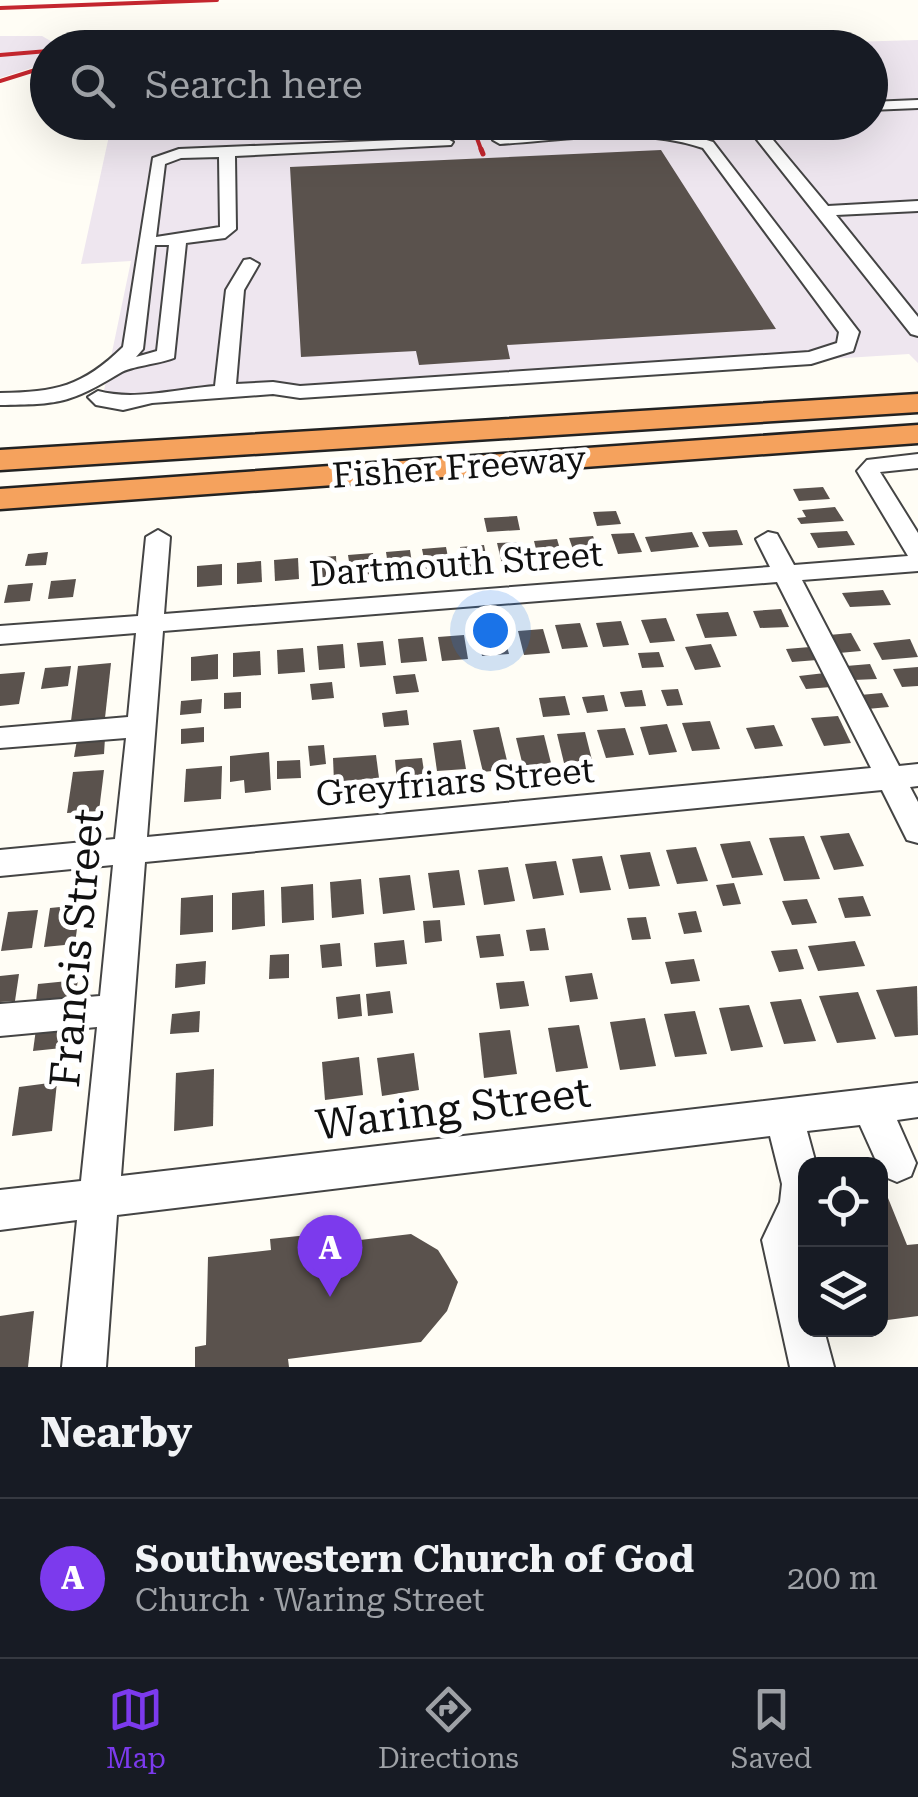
<!DOCTYPE html>
<meta charset="utf-8">
<style>
:root{--surface:#171b24;--page:#242831;--text:#f1f3f6;--muted:#9ea1a6;--line:#363941;--accent:#7c3aed}
body{margin:0;font-family:"Roboto Serif",serif;background:var(--page);color:var(--text)}
.controls{position:absolute;right:30px;bottom:30px;display:grid;overflow:hidden;border-radius:20px;box-shadow:0 10px 40px #0002}
.controls button{width:90px;height:90px;display:grid;place-items:center;padding:0;border:0;border-bottom:2px solid var(--line);background:var(--surface);color:var(--text);font:50px sans-serif}
.you{position:absolute;left:490px;top:630px;width:35px;height:35px;margin:-25px;border:8px solid #fff;border-radius:50%;background:#1a73e8;box-shadow:0 0 0 15px #1a73e833}
.badge{display:grid;place-items:center;width:65px;height:65px;border-radius:50%;background:var(--accent);color:#fff;font-size:32px;font-weight:700}
.pin{position:absolute;translate:-50% -82px;filter:drop-shadow(0 2px 5px #0008)}
.pin::after{content:'';position:absolute;top:52px;width:35px;height:30px;background:inherit;clip-path:polygon(0 0,100% 0,50% 100%)}
.list{margin:0;padding:0;list-style:none}
h2{display:flex;justify-content:space-between;align-items:center;height:130px;margin:0;padding:0 40px;font-size:42px}
h2 small{font-size:32px;font-weight:400;color:var(--muted)}
.list li{display:grid;grid-template-columns:65px 1fr auto;gap:30px;align-items:center;box-sizing:border-box;height:160px;padding:0 40px;border-top:2px solid var(--line)}
.list b{display:block;font-size:38px;white-space:nowrap}
.list p{margin:0;font-size:32px;white-space:nowrap;color:var(--muted)}
.list em{font-size:32px;font-style:normal;color:var(--muted)}
.icon{flex:none;width:55px;height:55px;fill:none;stroke:currentColor;stroke-width:2;stroke-linecap:round;stroke-linejoin:round}
.map{position:relative;flex:none;width:918px;height:1367px;overflow:hidden}
.search{position:absolute;background:var(--surface);box-shadow:0 10px 40px #0002;left:30px;right:30px;top:30px;height:110px;display:flex;align-items:center;gap:25px;box-sizing:border-box;padding:0 35px;border-radius:55px;color:var(--muted);font-size:38px}
.sheet{height:290px;background:var(--surface)}
nav{display:flex;justify-content:space-around;align-items:center;box-sizing:border-box;height:140px;border-top:2px solid var(--line);background:var(--surface);font-size:28px;color:var(--muted)}
nav a{display:grid;justify-items:center;gap:5px}
nav .on{color:var(--accent)}
.map>svg:first-child{display:block}
</style>
<div class="map">
<svg width="918" height="1367" viewBox="0 0 918 1367">
<rect width="100%" height="100%" fill="#fffdf5"/>
<g fill="#eee6ef">
<polygon points="0,36 42,36 61,47 48,48 47,63 0,78"/>
<polygon points="918,40 918,363 909,354 101,405 131,261 81,264 109,136 540,123 870,122 870,48 677,47"/>
</g>
<g fill="#5a524d">
<polygon points="661,150 776,329 507,345 510,359 419,365 416,351 301,357 290,167"/>
<polygon points="823,487 830,499 799,501 793,489"/>
<polygon points="835,507 844,521 801,524 797,518 806,517 802,510"/>
<polygon points="616,511 621,524 597,526 593,512"/>
<polygon points="517,516 520,530 487,532 484,518"/>
<polygon points="737,530 743,545 709,547 702,532"/>
<polygon points="847,531 855,545 818,548 810,533"/>
<polygon points="692,532 699,547 651,552 645,537"/>
<polygon points="634,533 642,552 618,554 611,534"/>
<polygon points="593,536 600,556 576,558 569,538"/>
<polygon points="557,539 563,559 539,561 534,541"/>
<polygon points="520,542 526,562 502,564 497,543"/>
<polygon points="484,545 488,565 464,567 460,547"/>
<polygon points="446,547 450,567 426,569 422,549"/>
<polygon points="410,550 413,570 389,572 386,552"/>
<polygon points="48,552 46,565 25,566 28,554"/>
<polygon points="373,553 375,574 351,575 348,555"/>
<polygon points="336,556 337,576 313,578 311,558"/>
<polygon points="298,558 299,579 275,581 274,560"/>
<polygon points="261,561 262,582 237,584 237,563"/>
<polygon points="222,564 222,585 197,587 197,566"/>
<polygon points="76,579 73,597 48,599 51,581"/>
<polygon points="33,583 30,601 4,603 8,585"/>
<polygon points="883,590 891,605 850,607 842,593"/>
<polygon points="781,609 789,627 760,628 753,611"/>
<polygon points="728,612 737,636 705,638 696,614"/>
<polygon points="666,618 675,641 650,643 641,620"/>
<polygon points="621,621 629,645 603,647 596,623"/>
<polygon points="580,623 588,647 562,649 555,625"/>
<polygon points="543,629 550,653 524,655 518,631"/>
<polygon points="503,631 509,654 482,656 477,633"/>
<polygon points="851,633 861,651 839,653 829,635"/>
<polygon points="464,635 468,659 442,661 438,637"/>
<polygon points="423,637 427,661 401,663 398,639"/>
<polygon points="910,639 918,657 882,660 873,643"/>
<polygon points="383,641 386,665 360,667 357,643"/>
<polygon points="343,644 345,668 319,670 317,646"/>
<polygon points="711,644 721,667 695,670 685,647"/>
<polygon points="810,647 817,660 792,662 786,649"/>
<polygon points="303,648 305,672 278,674 277,650"/>
<polygon points="260,651 261,675 233,677 233,653"/>
<polygon points="659,652 664,667 642,668 638,653"/>
<polygon points="218,654 218,679 191,681 191,657"/>
<polygon points="111,663 105,718 71,721 78,666"/>
<polygon points="870,664 877,679 853,680 846,666"/>
<polygon points="71,666 68,686 41,689 45,668"/>
<polygon points="918,667 918,686 902,687 893,669"/>
<polygon points="25,672 19,704 0,706 0,674"/>
<polygon points="825,673 831,687 806,689 799,676"/>
<polygon points="415,674 419,692 396,694 393,676"/>
<polygon points="332,682 334,698 312,700 310,684"/>
<polygon points="678,689 683,705 667,706 661,690"/>
<polygon points="642,690 646,706 625,707 620,692"/>
<polygon points="241,692 241,708 224,709 224,693"/>
<polygon points="882,693 889,707 867,709 860,695"/>
<polygon points="604,695 608,711 587,713 582,697"/>
<polygon points="565,696 570,715 543,717 539,698"/>
<polygon points="202,699 201,713 180,715 181,701"/>
<polygon points="407,710 409,725 384,727 382,713"/>
<polygon points="838,716 851,743 824,746 811,718"/>
<polygon points="710,721 720,749 692,751 682,723"/>
<polygon points="667,724 677,752 649,755 640,727"/>
<polygon points="774,725 783,746 755,749 746,728"/>
<polygon points="204,727 204,742 181,744 181,729"/>
<polygon points="499,727 509,769 483,772 473,730"/>
<polygon points="625,728 634,755 606,758 597,730"/>
<polygon points="585,732 592,760 564,763 557,734"/>
<polygon points="544,735 551,763 523,766 516,738"/>
<polygon points="105,738 104,754 74,757 77,740"/>
<polygon points="461,740 466,769 437,771 433,743"/>
<polygon points="324,745 326,764 310,766 308,746"/>
<polygon points="269,752 271,790 245,793 244,780 230,782 230,756"/>
<polygon points="376,755 379,778 334,782 333,758"/>
<polygon points="422,758 425,778 397,781 395,760"/>
<polygon points="300,760 301,778 277,779 277,761"/>
<polygon points="222,766 221,799 184,802 186,769"/>
<polygon points="104,770 99,811 67,813 73,772"/>
<polygon points="849,833 864,866 834,870 820,836"/>
<polygon points="804,836 820,879 784,881 769,838"/>
<polygon points="750,841 763,875 732,878 720,844"/>
<polygon points="696,847 708,881 677,884 666,850"/>
<polygon points="650,852 660,886 629,889 620,855"/>
<polygon points="602,856 611,890 580,893 572,859"/>
<polygon points="556,861 564,895 533,899 525,864"/>
<polygon points="508,867 515,901 484,905 478,870"/>
<polygon points="459,870 465,905 433,908 428,873"/>
<polygon points="410,875 415,910 383,914 379,878"/>
<polygon points="361,879 364,914 332,918 330,882"/>
<polygon points="734,883 741,904 723,906 716,885"/>
<polygon points="313,884 314,920 282,923 281,887"/>
<polygon points="264,890 265,926 232,930 232,893"/>
<polygon points="213,895 213,932 180,935 181,898"/>
<polygon points="863,896 871,916 845,918 838,898"/>
<polygon points="807,899 817,923 792,925 782,901"/>
<polygon points="80,905 75,944 44,947 50,908"/>
<polygon points="38,910 32,948 1,951 8,912"/>
<polygon points="696,911 702,932 684,934 678,913"/>
<polygon points="646,917 651,939 632,940 627,918"/>
<polygon points="440,920 442,941 425,943 423,921"/>
<polygon points="545,928 549,950 530,951 526,930"/>
<polygon points="500,934 504,956 480,958 476,936"/>
<polygon points="404,940 407,964 376,967 374,943"/>
<polygon points="855,941 865,966 818,971 808,946"/>
<polygon points="340,943 342,966 322,968 320,945"/>
<polygon points="797,949 804,969 779,972 771,951"/>
<polygon points="289,954 289,978 269,979 270,955"/>
<polygon points="694,959 700,981 671,984 665,962"/>
<polygon points="206,961 205,984 175,988 176,964"/>
<polygon points="592,973 598,999 570,1002 565,976"/>
<polygon points="19,974 15,1001 0,1002 0,976"/>
<polygon points="78,980 75,998 36,1001 38,984"/>
<polygon points="524,981 529,1006 500,1009 496,983"/>
<polygon points="917,986 918,1035 895,1037 876,990"/>
<polygon points="390,991 393,1013 368,1016 366,994"/>
<polygon points="858,992 876,1039 837,1043 819,996"/>
<polygon points="360,994 362,1016 338,1019 336,997"/>
<polygon points="801,999 816,1041 784,1044 770,1002"/>
<polygon points="749,1005 763,1047 731,1051 719,1008"/>
<polygon points="200,1011 199,1032 170,1034 172,1014"/>
<polygon points="695,1011 707,1054 675,1057 664,1014"/>
<polygon points="645,1018 656,1066 620,1070 610,1022"/>
<polygon points="579,1025 588,1068 556,1072 548,1028"/>
<polygon points="65,1027 62,1048 33,1051 36,1029"/>
<polygon points="510,1030 517,1074 484,1078 479,1033"/>
<polygon points="414,1053 419,1090 382,1096 377,1058"/>
<polygon points="359,1057 363,1095 325,1100 322,1062"/>
<polygon points="214,1069 213,1126 174,1131 176,1073"/>
<polygon points="57,1082 52,1131 12,1136 19,1087"/>
<polygon points="886,1193 907,1245 918,1244 918,1316 880,1321 880,1194"/>
<polygon points="411,1234 438,1250 458,1282 447,1311 421,1342 288,1359 289,1367 195,1367 195,1347 206,1345 208,1257 271,1250 270,1239 308,1235 309,1246"/>
<polygon points="34,1311 28,1367 0,1367 0,1316"/>
</g>
<g fill="none" stroke-linecap="round" stroke-linejoin="round">
<defs>
<g id="minor">
<polygon points="918,100 918,108 870,110 870,102"/>
<polygon points="743,122 758,122 828,206 918,201 918,211 836,215 918,317 918,336 911,334"/>
<path d="M635,128L687,134L713,142L859,332L853,351L811,364L300,398L273,394L152,403L123,410L96,405L88,397L98,391C134,401 177,389 215,386L226,290L244,260L250,259L259,264L244,290L236,384L273,382L300,386L809,352L837,343L839,332L703,148C638,126 566,140 500,144L493,140L500,136Z"/>
<path d="M446,138L453,142L451,145L235,156L236,229L225,238L186,243L174,358C159,364 131,366 120,373C68,404 60,404 0,405V393C56,392 82,387 123,347L153,158L179,149ZM219,157L220,227L156,237L165,164L181,158ZM155,245H169L157,351L136,357L143,349Z"/>
<path d="M918,454V468L880,472L918,533V571L802,580L899,766L918,764V786L910,787L918,802V843L907,840L882,790L145,862L121,1176L918,1083V1117L897,1120L916,1163L911,1176L897,1182L883,1176L860,1125L807,1131L816,1164H806V1330H824L834,1367H790L762,1240L780,1202L782,1184L770,1136L117,1215L106,1367H62L77,1220L0,1230V1190L81,1181L97,1027L0,1036V1004L100,996L113,865L0,876V850L115,839L126,738L0,748V728L128,717L136,633L0,644V626L138,616L146,537L158,530L170,537L164,614L770,567L756,539L768,532L777,534L794,565L908,556L857,471L867,460ZM777,582L871,768L147,837L163,631Z"/>
</g>
<g id="highway">
<polygon points="918,394 918,412 0,470 0,450"/>
<polygon points="918,425 918,443 0,509 0,489"/>
</g>
</defs>
<use href="#minor" stroke="#444" stroke-width="4"/>
<use href="#highway" stroke="#222" stroke-width="5"/>
<use href="#minor" fill="#fff" fill-rule="evenodd"/>
<use href="#highway" fill="#f5a25d" fill-rule="evenodd"/>
<g stroke="#c4262e" stroke-width="4">
<polyline points="0,8 217,0"/>
<polyline points="254,36 339,38 387,48"/>
<polyline points="91,48 232,37"/>
<polyline points="0,55 48,51"/>
<polyline points="0,81 48,66"/>
<polyline points="471,122 482,152"/>
</g>
<polyline stroke="#c4262e" stroke-width="5" points="481,149 483,154"/>
</g>
<g text-anchor="middle" stroke-width="10" stroke-linejoin="round" paint-order="stroke">
<g font-size="35" fill="#111" stroke="#fff">
<text transform="translate(459 467) rotate(-4)" y="12">Fisher Freeway</text>
<text transform="translate(456 564) rotate(-4)" y="12">Dartmouth Street</text>
<text transform="translate(455 782) rotate(-5)" y="12">Greyfriars Street</text>
</g>
<g font-size="42" fill="#111" stroke="#fff">
<text transform="translate(76 948) rotate(-85)" y="15">Francis Street</text>
<text transform="translate(453 1108) rotate(-7)" y="15">Waring Street</text>
</g>
</g>
</svg>
<div class="controls">
<button><svg class="icon" aria-label="locate" viewBox="0 0 24 24"><circle cx="12" cy="12" r="6"/><path d="M12 2v4M12 18v4M2 12h4M18 12h4"/></svg></button>
<button><svg class="icon" aria-label="layers" viewBox="0 0 24 24"><path d="M12 4l9 5-9 5-9-5zM3 14l9 5 9-5"/></svg></button>
</div>
<div class="you"></div>
<div class="pin badge" style="left:330px;top:1297px">A</div>
<div class="search"><svg class="icon" aria-label="search" viewBox="0 0 24 24"><circle cx="10" cy="10" r="6"/><path d="M15 15l6 6"/></svg>Search here</div>
</div>
<section class="sheet">
<h2>Nearby<small></small></h2>
<ul class="list">
<li><span class="badge">A</span><div><b>Southwestern Church of God</b><p>Church · Waring Street</p></div><em>200 m</em></li>
</ul>
</section>
<nav>
<a class="on"><svg class="icon" aria-label="map" viewBox="0 0 24 24"><path d="M3 6l6-2 6 2 6-2v14l-6 2-6-2-6 2zM9 4v14M15 6v14"/></svg>Map</a>
<a><svg class="icon" aria-label="directions" viewBox="0 0 24 24"><path d="M12 3l9 9-9 9-9-9zM9 14v-3h6M13 9l2 2-2 2"/></svg>Directions</a>
<a><svg class="icon" aria-label="saved" viewBox="0 0 24 24"><path d="M7 4h10v16l-5-4-5 4z"/></svg>Saved</a>
</nav>
